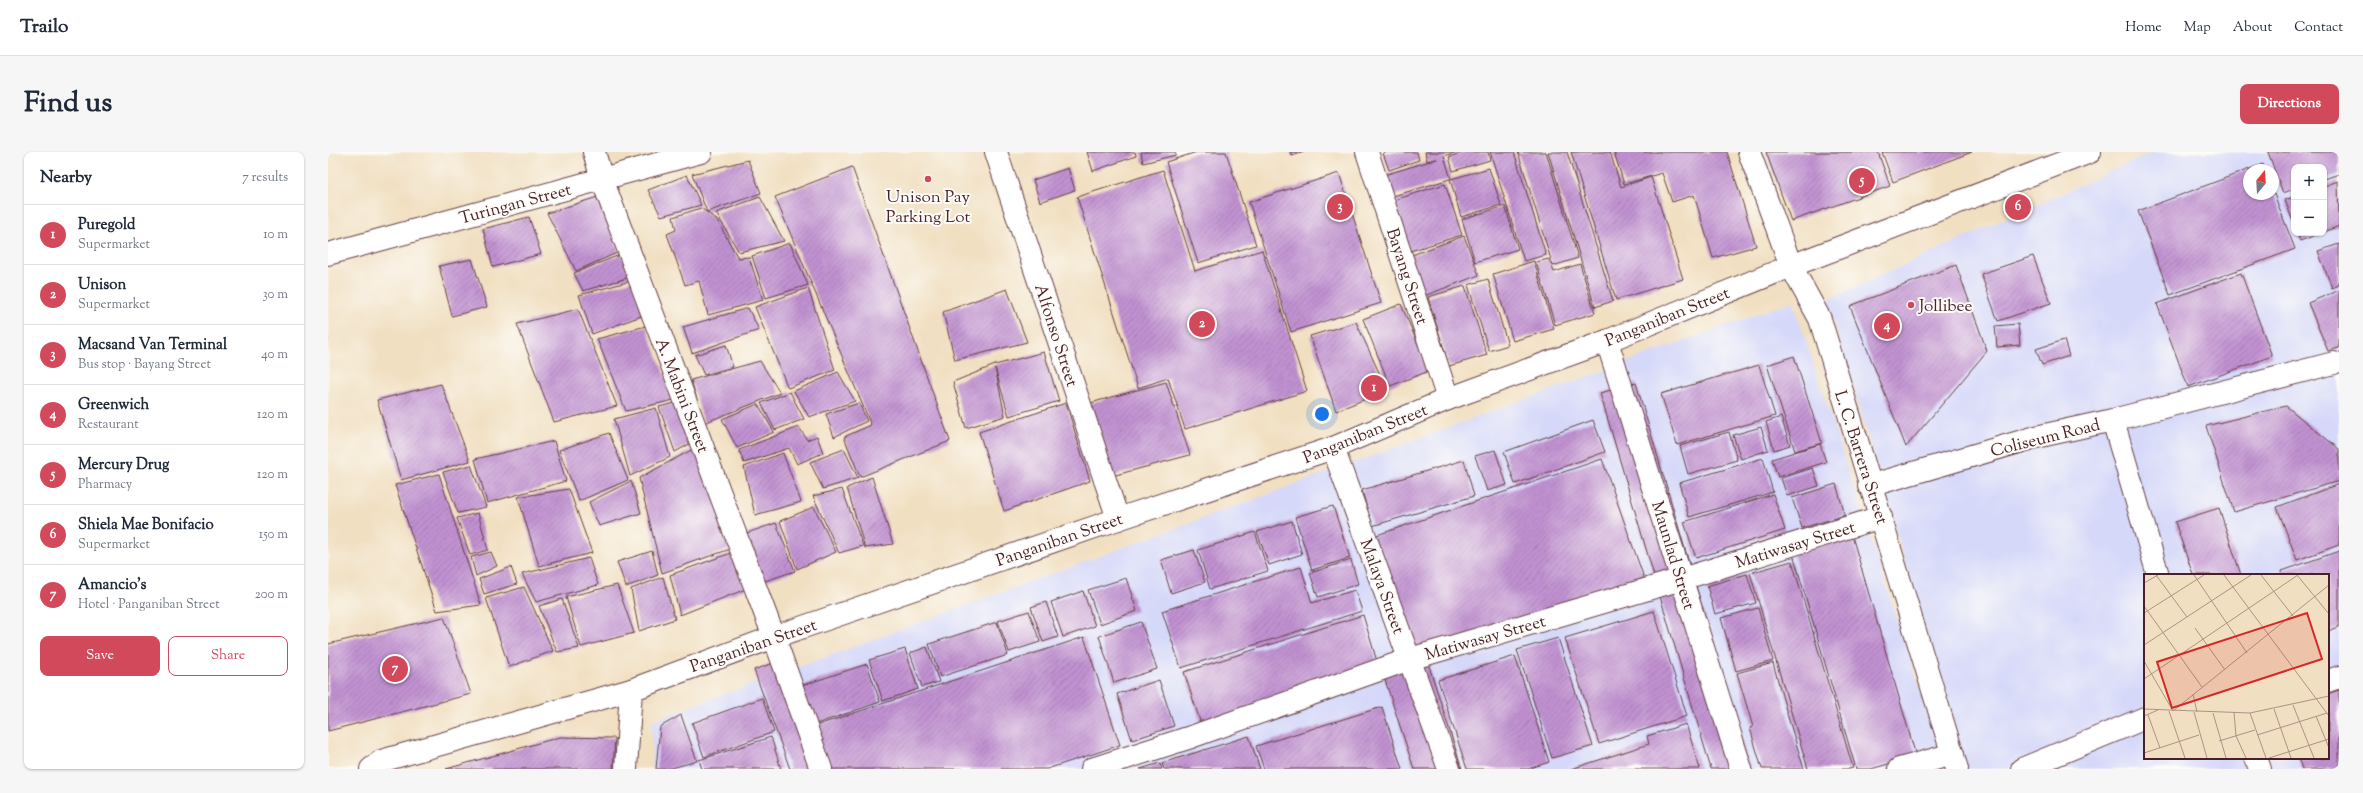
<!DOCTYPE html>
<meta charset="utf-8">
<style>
:root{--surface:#fff;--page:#f6f6f7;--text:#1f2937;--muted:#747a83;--line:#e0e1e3;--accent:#d1495b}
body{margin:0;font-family:"Sorts Mill Goudy",serif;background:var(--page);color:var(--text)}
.controls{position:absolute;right:12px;top:12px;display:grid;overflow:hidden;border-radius:8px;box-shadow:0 1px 3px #0004}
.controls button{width:36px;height:36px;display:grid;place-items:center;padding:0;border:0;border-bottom:1px solid var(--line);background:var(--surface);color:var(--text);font:20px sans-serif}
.compass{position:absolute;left:1915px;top:12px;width:36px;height:36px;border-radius:50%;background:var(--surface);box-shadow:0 1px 3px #0004;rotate:18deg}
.you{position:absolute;left:994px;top:262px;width:14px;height:14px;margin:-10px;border:3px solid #fff;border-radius:50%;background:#1a73e8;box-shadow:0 0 0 6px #1a73e833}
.badge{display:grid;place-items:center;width:26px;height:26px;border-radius:50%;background:var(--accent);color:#fff;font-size:13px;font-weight:700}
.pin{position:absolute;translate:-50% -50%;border:2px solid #fff;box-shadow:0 1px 4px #0006}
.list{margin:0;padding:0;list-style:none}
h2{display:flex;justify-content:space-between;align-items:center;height:52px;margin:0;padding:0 16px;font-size:17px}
h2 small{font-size:13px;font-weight:400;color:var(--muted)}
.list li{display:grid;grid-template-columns:26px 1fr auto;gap:12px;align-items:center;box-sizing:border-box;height:60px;padding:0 16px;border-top:1px solid var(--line)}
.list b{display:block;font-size:15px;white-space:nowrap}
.list p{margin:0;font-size:13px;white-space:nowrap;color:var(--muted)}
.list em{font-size:13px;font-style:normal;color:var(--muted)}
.actions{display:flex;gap:8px;padding:12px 16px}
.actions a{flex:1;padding:9px 0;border:1px solid var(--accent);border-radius:8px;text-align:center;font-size:14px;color:var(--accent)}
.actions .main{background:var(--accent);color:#fff}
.map{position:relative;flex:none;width:2011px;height:617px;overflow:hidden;border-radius:8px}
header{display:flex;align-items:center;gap:24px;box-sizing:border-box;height:56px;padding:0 20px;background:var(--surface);border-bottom:1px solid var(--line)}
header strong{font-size:19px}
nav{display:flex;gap:22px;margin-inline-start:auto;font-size:14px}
.intro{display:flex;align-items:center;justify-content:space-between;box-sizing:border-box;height:96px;padding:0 24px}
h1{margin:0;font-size:28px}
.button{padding:10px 18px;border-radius:8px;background:var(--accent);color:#fff;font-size:14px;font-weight:700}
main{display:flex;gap:24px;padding:0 24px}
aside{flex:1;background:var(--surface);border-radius:8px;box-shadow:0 1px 3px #0004}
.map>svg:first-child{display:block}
</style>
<header>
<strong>Trailo</strong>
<nav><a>Home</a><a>Map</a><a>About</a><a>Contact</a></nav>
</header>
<div class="intro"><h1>Find us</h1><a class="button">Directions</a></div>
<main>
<aside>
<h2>Nearby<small>7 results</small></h2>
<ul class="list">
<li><span class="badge">1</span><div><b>Puregold</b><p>Supermarket</p></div><em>10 m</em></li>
<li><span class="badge">2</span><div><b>Unison</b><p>Supermarket</p></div><em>30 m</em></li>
<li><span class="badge">3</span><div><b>Macsand Van Terminal</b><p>Bus stop · Bayang Street</p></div><em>40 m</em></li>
<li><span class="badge">4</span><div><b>Greenwich</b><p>Restaurant</p></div><em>120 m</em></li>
<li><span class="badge">5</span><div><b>Mercury Drug</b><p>Pharmacy</p></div><em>120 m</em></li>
<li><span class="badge">6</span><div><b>Shiela Mae Bonifacio</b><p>Supermarket</p></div><em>150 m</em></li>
<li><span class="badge">7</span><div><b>Amancio's</b><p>Hotel · Panganiban Street</p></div><em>200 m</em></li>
</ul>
<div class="actions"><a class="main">Save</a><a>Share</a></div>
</aside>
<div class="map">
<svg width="2011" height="617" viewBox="0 0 2011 617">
<defs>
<pattern id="building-hatch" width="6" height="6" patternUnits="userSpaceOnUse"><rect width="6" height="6" fill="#c192d1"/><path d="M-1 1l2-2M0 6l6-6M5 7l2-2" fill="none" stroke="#9f77aa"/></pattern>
</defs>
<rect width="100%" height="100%" fill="#fdfcf7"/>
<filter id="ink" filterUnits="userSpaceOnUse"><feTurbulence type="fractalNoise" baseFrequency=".025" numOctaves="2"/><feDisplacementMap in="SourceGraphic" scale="8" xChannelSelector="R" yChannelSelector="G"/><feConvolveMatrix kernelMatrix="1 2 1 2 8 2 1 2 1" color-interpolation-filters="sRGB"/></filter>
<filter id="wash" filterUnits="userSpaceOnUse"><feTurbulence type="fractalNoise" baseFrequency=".012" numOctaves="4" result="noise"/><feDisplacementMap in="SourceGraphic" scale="16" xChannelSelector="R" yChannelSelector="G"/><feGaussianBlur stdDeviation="0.9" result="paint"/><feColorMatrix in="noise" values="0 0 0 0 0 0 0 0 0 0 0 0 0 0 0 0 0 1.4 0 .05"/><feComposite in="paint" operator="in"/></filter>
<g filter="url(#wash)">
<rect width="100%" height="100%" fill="#f1dfc1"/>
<g fill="#d5d8f9" fill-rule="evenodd">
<path d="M1825,0H2011V617H1639L1499,148ZM1966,15H1996V81H1966ZM1921,18H1945V42H1921ZM1817,423H2000V606H1817Z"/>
<polygon points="1465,149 1618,617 324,617 324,569"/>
</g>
<g id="blocks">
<g fill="url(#building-hatch)">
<polygon points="759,0 807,0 808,4 765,19"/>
<polygon points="813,0 847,0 848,3 815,11"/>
<polygon points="869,0 898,0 928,93 870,111 838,10"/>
<polygon points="962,0 976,0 964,4"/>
<polygon points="1060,0 1089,0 1091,8 1061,18 1055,1"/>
<polygon points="1097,0 1129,0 1116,4 1123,27 1161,16 1173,53 1133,65 1122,27 1062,45 1056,23 1109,7 1099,9"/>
<polygon points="1136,0 1160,0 1162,8 1125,19 1121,5"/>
<polygon points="1162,0 1186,0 1218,103 1196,109"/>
<polygon points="1190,0 1218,0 1250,106 1225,114"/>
<polygon points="1220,0 1239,0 1285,149 1267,155"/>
<polygon points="1243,0 1282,0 1293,35 1323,25 1355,127 1288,148"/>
<polygon points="1286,0 1399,0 1428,94 1385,106 1366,43 1344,50 1334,21 1296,32"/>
<polygon points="1438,0 1550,0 1562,34 1463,69"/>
<polygon points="1554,0 1644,0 1565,30"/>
<polygon points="1940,0 2011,0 2011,22 1996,27 1996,15 1966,15 1966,37 1955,41"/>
<polygon points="420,8 433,41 379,60 364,22"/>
<polygon points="1935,12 1937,18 1921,18 1921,42 1946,42 1967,97 1842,143 1810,59"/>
<polygon points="524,15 622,289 532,325 516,285 543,273 447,45"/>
<polygon points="740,16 747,38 712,50 705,28"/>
<polygon points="835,18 867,119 934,98 979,239 857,277 840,226 810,236 749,45"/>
<polygon points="1011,21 1053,151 963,180 921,50"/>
<polygon points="359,23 373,53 333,64 320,38"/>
<polygon points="2010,29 2011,74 1996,80 1996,34"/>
<polygon points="1117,32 1134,83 1079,100 1063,49"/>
<polygon points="273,44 291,100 248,119 219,61"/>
<polygon points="432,45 456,89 411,100 388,61"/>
<polygon points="1966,45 1966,72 1957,48"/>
<polygon points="1177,54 1190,97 1147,110 1134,67"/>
<polygon points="373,56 389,68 410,106 421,105 435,148 380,163 371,129 357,133 339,82 348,78 345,65"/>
<polygon points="201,65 213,102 165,115 155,77"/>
<polygon points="1969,81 1993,81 1972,89"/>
<polygon points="1136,84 1151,123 1096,144 1081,104"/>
<polygon points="462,91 480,133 438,146 424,104"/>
<polygon points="2011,92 2011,133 2004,136 1990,99"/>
<polygon points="294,102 302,125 255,139 246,121"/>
<polygon points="1705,104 1723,151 1670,169 1653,122"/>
<polygon points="144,107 159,155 124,164 111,114"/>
<polygon points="1221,107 1226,120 1252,112 1267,161 1227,173 1208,110"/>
<polygon points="1206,109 1226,177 1185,189 1165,122"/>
<polygon points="1628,113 1659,199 1578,295 1522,154"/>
<polygon points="1913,121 1944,204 1860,235 1829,152"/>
<polygon points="1160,127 1180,193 1161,199 1140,133"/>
<polygon points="303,129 316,163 264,182 251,143"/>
<polygon points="1137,134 1159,203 1121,214 1100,145"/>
<polygon points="480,136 507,218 460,236 427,155"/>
<polygon points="679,137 699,190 627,208 615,160"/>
<polygon points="2011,138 2011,196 2000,199 1980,151"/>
<polygon points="1073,152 1101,219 1062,234 1035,167"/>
<polygon points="420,156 431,178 364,201 355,175"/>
<polygon points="250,157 289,254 226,270 189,172"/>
<polygon points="1028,170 1059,238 1008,259 982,184"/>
<polygon points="1690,172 1692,193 1669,195 1667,174"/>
<polygon points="318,174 346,248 298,259 269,187"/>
<polygon points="1736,188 1741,204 1714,213 1708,197"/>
<polygon points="398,193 405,215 376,223 367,203"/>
<polygon points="716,200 731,249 681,264 667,216 677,264 638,276 625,230 667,213"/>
<polygon points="1466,204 1494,291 1467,299 1439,213"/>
<polygon points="432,209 452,241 376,271 363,228"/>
<polygon points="1431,213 1447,264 1349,293 1333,242"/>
<polygon points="510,220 527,249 481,265 466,239"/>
<polygon points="838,230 862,303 784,324 759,252"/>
<polygon points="1308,231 1422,617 1383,617 1272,241"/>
<polygon points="113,232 142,309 73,328 49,248"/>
<polygon points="462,240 476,267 447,278 433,251"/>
<polygon points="351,250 367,289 347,300 331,255"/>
<polygon points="531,251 539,269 506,285 498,262"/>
<polygon points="738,251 762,329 676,359 651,280"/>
<polygon points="430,252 446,280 409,296 394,267"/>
<polygon points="1958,254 2011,297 2011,329 1906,360 1878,274"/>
<polygon points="328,256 342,305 302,324 286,267"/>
<polygon points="1453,265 1462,293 1446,298 1438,270"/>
<polygon points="1265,268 1277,300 1187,332 1176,300"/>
<polygon points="471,275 479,288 489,284 495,301 469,312 461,296 416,311 411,298"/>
<polygon points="1433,275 1440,298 1413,307 1405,283"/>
<polygon points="1401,280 1409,308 1360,322 1352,294"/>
<polygon points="281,281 300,328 251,349 231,298"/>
<polygon points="226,289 238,329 159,351 147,307"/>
<polygon points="1492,292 1498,310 1450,325 1444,307"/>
<polygon points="369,295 408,395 334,421 311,326"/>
<polygon points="516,297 530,326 495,337 482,310"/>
<polygon points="1167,298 1179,333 1159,339 1147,304"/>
<polygon points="455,301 473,350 427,363 416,315"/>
<polygon points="1435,306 1445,340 1361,365 1351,331"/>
<polygon points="1274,307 1316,426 1085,505 1043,385"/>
<polygon points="1136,308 1146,344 1044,374 1034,338"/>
<polygon points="143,313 158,355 130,361 115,320"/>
<polygon points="1485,316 1491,334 1459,344 1453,326"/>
<polygon points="111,322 153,453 109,459 67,333"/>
<polygon points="544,325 565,392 537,396 519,336"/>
<polygon points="303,329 313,361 271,374 261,350"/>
<polygon points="1508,332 1517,363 1474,376 1464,346"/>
<polygon points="2011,332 2011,393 1969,408 1949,355"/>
<polygon points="241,337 264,401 211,414 190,345"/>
<polygon points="514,337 535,394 511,401 485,344"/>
<polygon points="1445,342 1457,378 1368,406 1356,370"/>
<polygon points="1005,354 1022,406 984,418 967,365"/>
<polygon points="486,355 508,400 469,417 452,369"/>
<polygon points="1891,356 1913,423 1865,423 1847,370"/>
<polygon points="150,361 160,398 142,403 129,366"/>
<polygon points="964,369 974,402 941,413 929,380"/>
<polygon points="448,371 467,419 431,431 416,382"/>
<polygon points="927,380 940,419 882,437 870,398"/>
<polygon points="1524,384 1588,604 1543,617 1528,617 1465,402"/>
<polygon points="866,398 877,430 843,441 833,408"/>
<polygon points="324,399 330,423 298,435 289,410"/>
<polygon points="2011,399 2011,475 2000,479 2000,423 1955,423 1954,419"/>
<polygon points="163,400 169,414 148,424 143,405"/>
<polygon points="403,401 418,437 352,463 342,423"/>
<polygon points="261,406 270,433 208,450 194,422"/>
<polygon points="1023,408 1030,432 990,445 982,421"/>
<polygon points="1464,409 1525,616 1521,617 1480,617 1422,421"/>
<polygon points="183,415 189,432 156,442 151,427"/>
<polygon points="973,415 984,451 1027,438 1034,459 853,516 834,459"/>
<polygon points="1419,422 1428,451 1387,462 1379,434"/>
<polygon points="335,425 347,467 311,479 303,437"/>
<polygon points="798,426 809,459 772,472 760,438"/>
<polygon points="289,433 306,481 253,495 238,445"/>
<polygon points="196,435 225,499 181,515 158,446"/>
<polygon points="755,439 767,474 735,485 723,450"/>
<polygon points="234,447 251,496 229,500 211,454"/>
<polygon points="718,450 730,485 715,490 703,455"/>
<polygon points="1430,456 1445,509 1408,519 1393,466"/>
<polygon points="701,459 712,490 681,500 670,469"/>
<polygon points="1326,459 1359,564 1271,592 1237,486"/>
<polygon points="1035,463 1051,516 873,572 856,520"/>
<polygon points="116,465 143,542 0,579 0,492"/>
<polygon points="669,470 680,503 612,525 601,492"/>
<polygon points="813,470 829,517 786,531 771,484"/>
<polygon points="756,485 792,593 719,617 498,617 484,575"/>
<polygon points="1230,486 1265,594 1224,606 1189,498"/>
<polygon points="599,495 611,530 594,535 582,501"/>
<polygon points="577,497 590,537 555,549 541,508"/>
<polygon points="1187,504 1221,610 1200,617 1139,617 1110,528"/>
<polygon points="1099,508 1134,617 1086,617 1055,522"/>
<polygon points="451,509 489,617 462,617 426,518"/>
<polygon points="1445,511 1460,565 1476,617 1434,617 1422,576 1425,575 1409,521"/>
<polygon points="539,512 552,550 485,573 472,534"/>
<polygon points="831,528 846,574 804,588 789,542"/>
<polygon points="2011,538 2011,617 1974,617 1970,606 2000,606 2000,542"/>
<polygon points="434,546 446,580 376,605 364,571"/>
<polygon points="1054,555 1074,617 936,617 928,594"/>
<polygon points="353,563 369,609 340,617 328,617 332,575"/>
<polygon points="1358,572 1372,617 1243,617 1321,592 1319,584"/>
<polygon points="921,584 932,617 836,617 834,611"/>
<polygon points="232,585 287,586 285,617 118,617"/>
<polygon points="443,585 453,617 374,617 371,608"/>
<polygon points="832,611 834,617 812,617"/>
</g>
</g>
</g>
<g filter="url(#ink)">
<use href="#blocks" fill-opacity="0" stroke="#633c42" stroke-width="1"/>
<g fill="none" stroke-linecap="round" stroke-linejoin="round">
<defs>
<g id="minor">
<polyline points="266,0 274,27 446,485 493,617"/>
<polyline points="668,0 790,367"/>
<polyline points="1039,0 1120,247"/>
<polyline points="1421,0 1463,114 1492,167 1629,617"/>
<polyline points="0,102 373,0"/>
<polyline points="1279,189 1413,617"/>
<polyline points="1785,268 2006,211"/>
<polyline points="1005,296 1121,617"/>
<polyline points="1541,334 1708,285 1785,268 1830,423"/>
<polyline points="2000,529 2011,525"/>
<polyline points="1928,606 1932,617"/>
<polyline points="43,617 53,609 303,538 446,485 790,367 1005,296 1120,247 1279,189 1463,114 1762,0"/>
<polyline points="298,617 303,538"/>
<polyline points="764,617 863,585 1082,507 1354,427 1553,365"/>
<polyline points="1571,617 1625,602"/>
<polyline points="1694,617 1817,566"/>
</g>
</defs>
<use href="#minor" stroke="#633c42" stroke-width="24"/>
<use href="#minor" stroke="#fff" stroke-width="22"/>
</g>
</g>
<g fill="#d1495b" stroke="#fdfcf7" stroke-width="1.5">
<circle cx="600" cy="27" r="4"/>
<circle cx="1583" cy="153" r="4"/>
</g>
<g text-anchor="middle" stroke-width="4" stroke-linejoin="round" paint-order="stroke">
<g font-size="17" fill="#4a1f2b" stroke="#fdfcf7">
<text x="600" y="50">Unison Pay<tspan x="600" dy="20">Parking Lot</tspan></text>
<text x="1591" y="159" text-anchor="start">Jollibee</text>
</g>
<g font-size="17" fill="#4a1f2b" stroke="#fdfcf7">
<text transform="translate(187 51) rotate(-15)" y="6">Turingan Street</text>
<text transform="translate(1080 124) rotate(72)" y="6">Bayang Street</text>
<text transform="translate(1339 164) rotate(-22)" y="6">Panganiban Street</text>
<text transform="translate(729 183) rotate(72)" y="6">Alfonso Street</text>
<text transform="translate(355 243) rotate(69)" y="6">A. Mabini Street</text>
<text transform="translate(1037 281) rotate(-22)" y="6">Panganiban Street</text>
<text transform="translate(1717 285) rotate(-14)" y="6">Coliseum Road</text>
<text transform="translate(1534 305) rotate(72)" y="6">L. C. Barrera Street</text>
<text transform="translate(731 387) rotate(-19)" y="6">Panganiban Street</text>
<text transform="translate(1467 392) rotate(-17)" y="6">Matiwasay Street</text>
<text transform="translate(1346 403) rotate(73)" y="6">Maunlad Street</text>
<text transform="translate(1055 434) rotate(70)" y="6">Malaya Street</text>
<text transform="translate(1157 485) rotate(-16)" y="6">Matiwasay Street</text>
<text transform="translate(425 493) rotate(-19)" y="6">Panganiban Street</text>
</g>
</g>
<g transform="translate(1816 422)">
<rect width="185" height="185" fill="#f1dfc1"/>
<path fill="none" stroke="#ae9285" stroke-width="1" d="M12,1L43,43M50,1L103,79M80,1L185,142M117,1L149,42M153,1L185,40M0,9L14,1M0,32L58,113M0,39L60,1M51,54L81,96M0,71L107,1M0,87L29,137L185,11M0,105L154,1M49,120L53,138M149,131L170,184M0,135L106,139L185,122M130,135L147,184M25,137L41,184M50,138L63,184M90,138L92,162L102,184M69,139L82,184M106,139L122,184M4,141L16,174M0,142L14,136M172,142L185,174M113,161L183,139M75,167L111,156M0,179L55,161M125,184L185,165"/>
<path fill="#d62828" fill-opacity="0.15" stroke="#d62828" stroke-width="2" d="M163,39L178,85L28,134L13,88Z"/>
<rect width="185" height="185" fill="none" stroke="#4a1f2b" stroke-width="2"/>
</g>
</svg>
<div class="controls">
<button>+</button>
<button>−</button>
</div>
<svg class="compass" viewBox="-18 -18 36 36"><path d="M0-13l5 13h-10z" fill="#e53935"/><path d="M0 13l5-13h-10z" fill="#747a83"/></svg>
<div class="you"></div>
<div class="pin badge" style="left:1046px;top:236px">1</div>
<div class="pin badge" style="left:874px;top:172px">2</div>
<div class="pin badge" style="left:1012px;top:55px">3</div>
<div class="pin badge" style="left:1559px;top:174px">4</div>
<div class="pin badge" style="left:1534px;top:29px">5</div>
<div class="pin badge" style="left:1690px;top:55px">6</div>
<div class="pin badge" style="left:67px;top:517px">7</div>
</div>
</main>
